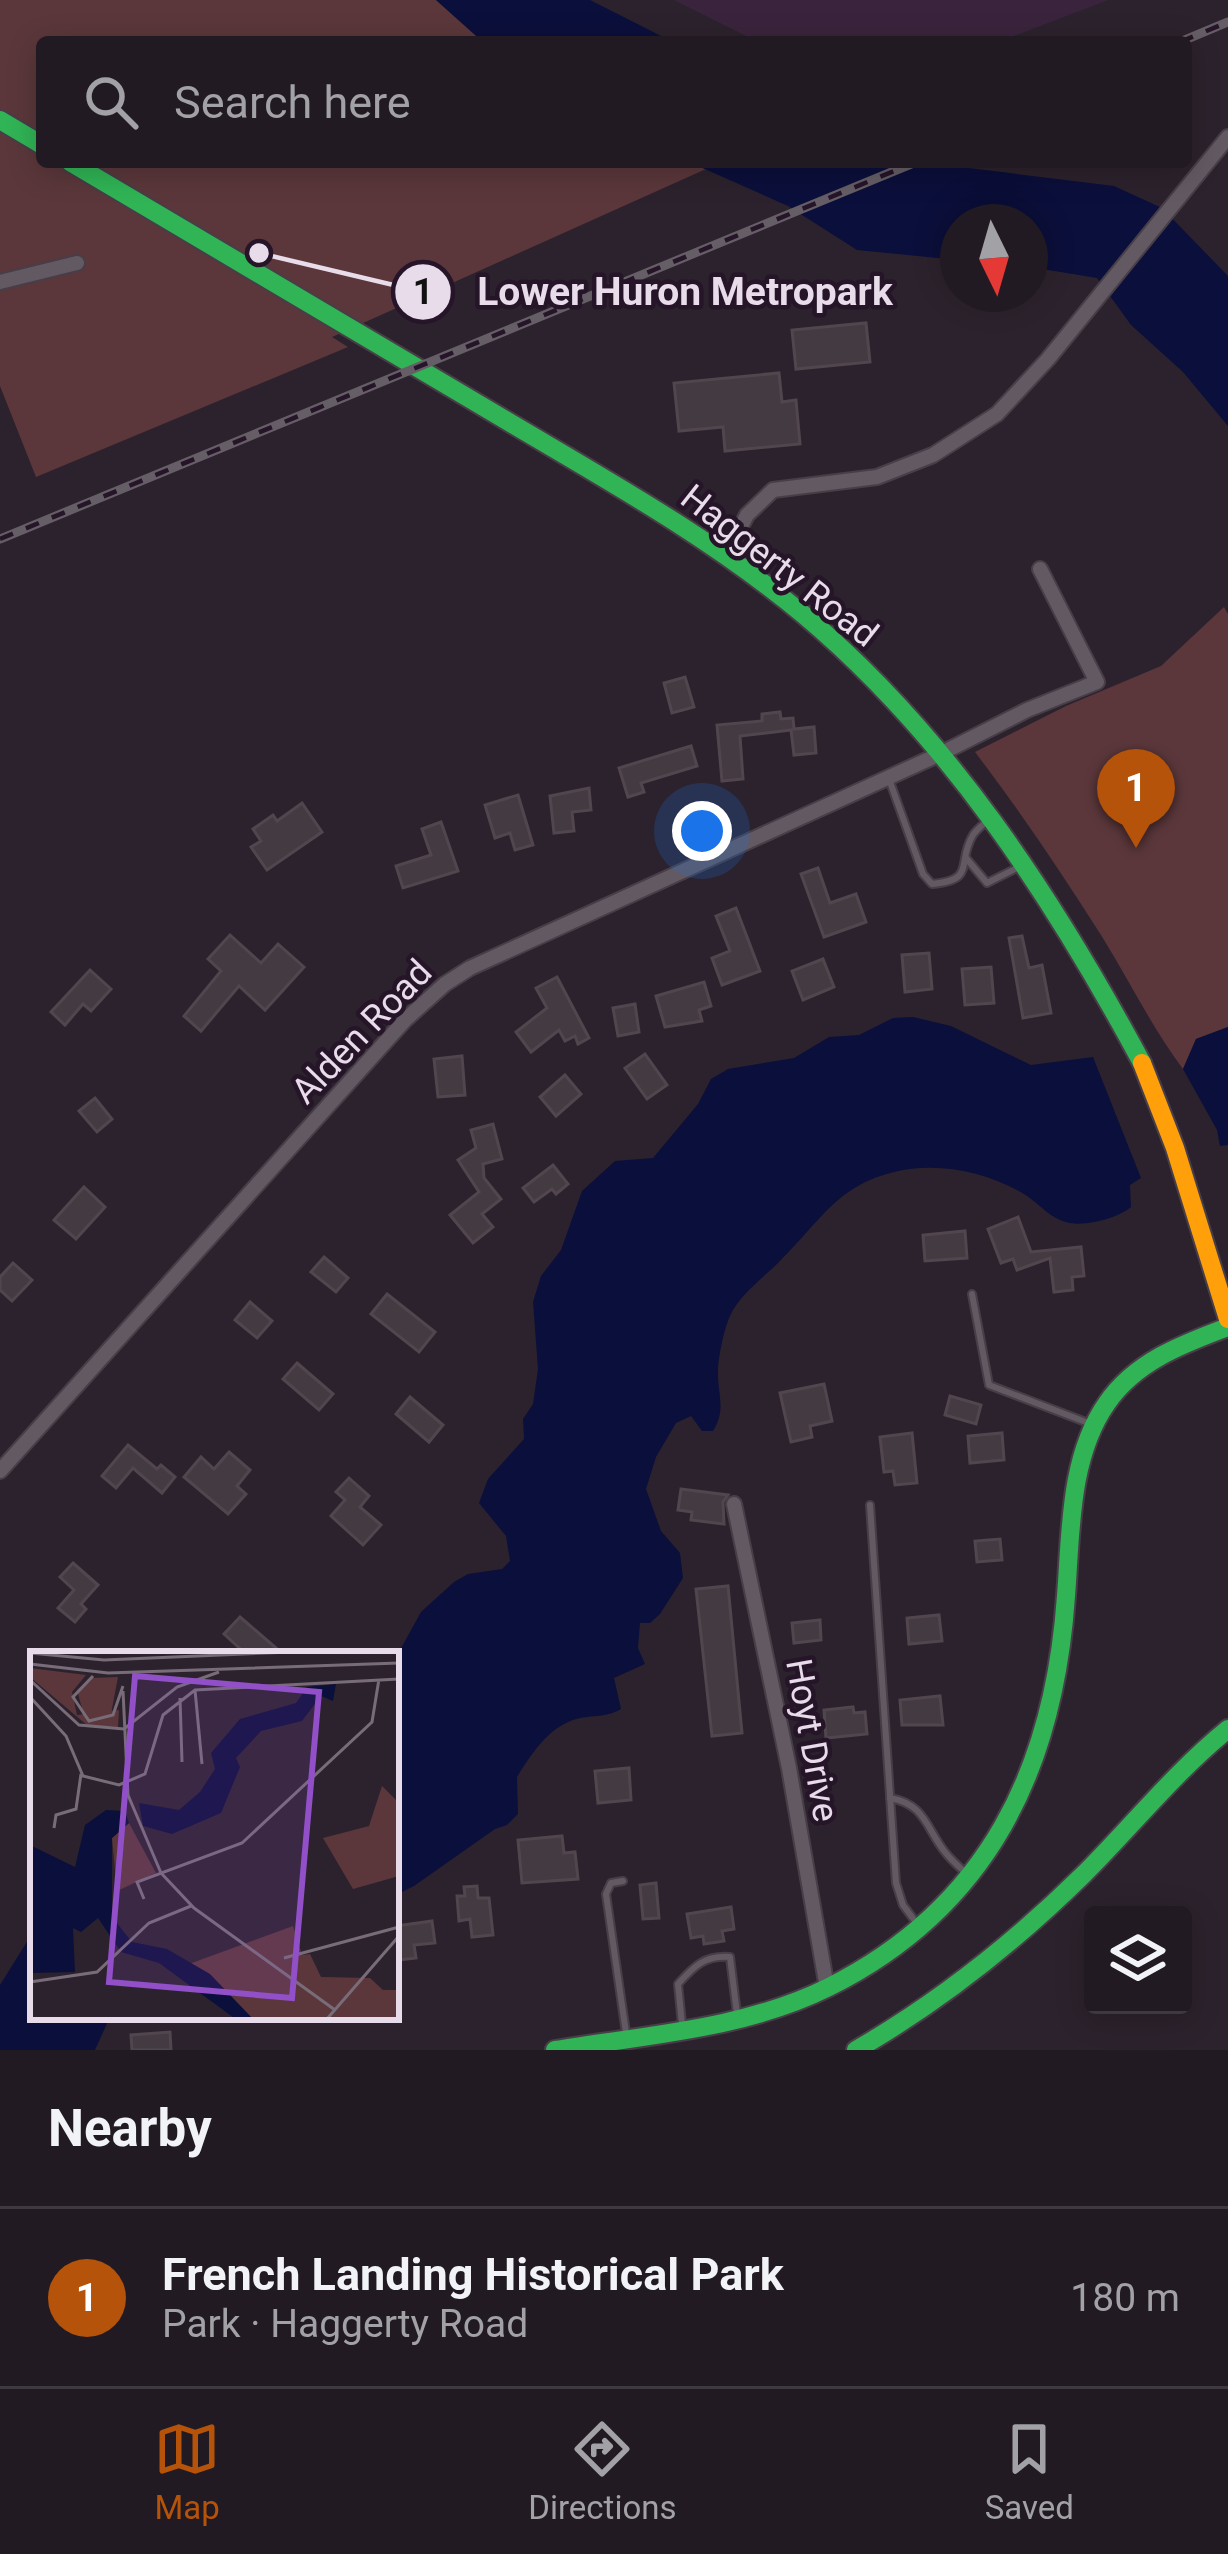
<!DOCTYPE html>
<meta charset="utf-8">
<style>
:root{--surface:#211a22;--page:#29232a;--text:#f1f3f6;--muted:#a2a1a5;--line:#3e3840;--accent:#b45309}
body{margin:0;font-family:Roboto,sans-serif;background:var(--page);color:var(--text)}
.controls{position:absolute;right:36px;bottom:36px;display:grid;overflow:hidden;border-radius:12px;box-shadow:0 6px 30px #0003}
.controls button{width:108px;height:108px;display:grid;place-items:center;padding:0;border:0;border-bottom:3px solid var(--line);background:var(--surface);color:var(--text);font:60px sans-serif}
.compass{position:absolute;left:940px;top:204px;width:108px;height:108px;border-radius:50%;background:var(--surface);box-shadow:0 6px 30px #0003;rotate:175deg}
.you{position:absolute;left:702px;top:831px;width:42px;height:42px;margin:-30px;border:9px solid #fff;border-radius:50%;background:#1a73e8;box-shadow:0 0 0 18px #1a73e833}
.badge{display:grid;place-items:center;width:78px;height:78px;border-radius:50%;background:var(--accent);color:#fff;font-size:39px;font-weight:700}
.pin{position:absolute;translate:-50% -99px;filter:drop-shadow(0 3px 6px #0008)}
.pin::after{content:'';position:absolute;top:63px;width:42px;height:36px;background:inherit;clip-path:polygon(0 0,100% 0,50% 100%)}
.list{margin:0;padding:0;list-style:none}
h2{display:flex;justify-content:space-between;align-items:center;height:156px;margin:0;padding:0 48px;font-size:51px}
h2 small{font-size:39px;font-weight:400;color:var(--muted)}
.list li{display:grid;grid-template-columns:78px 1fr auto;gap:36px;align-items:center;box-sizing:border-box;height:180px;padding:0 48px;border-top:3px solid var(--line)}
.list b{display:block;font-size:45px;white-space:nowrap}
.list p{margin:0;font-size:39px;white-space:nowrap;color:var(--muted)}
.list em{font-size:39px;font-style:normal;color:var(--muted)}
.icon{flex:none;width:66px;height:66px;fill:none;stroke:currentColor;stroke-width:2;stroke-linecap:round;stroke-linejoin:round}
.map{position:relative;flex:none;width:1228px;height:2050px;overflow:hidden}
.search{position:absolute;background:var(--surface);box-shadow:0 6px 30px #0003;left:36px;right:36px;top:36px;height:132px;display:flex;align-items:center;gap:30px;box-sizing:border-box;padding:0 42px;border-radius:12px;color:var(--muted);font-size:45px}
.sheet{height:336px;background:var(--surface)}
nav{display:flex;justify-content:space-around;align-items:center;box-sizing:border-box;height:168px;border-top:3px solid var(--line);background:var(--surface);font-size:33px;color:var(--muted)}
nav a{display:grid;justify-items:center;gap:6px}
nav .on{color:var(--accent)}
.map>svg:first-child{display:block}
</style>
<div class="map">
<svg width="1228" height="2050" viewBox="0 0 1228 2050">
<rect width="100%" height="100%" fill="#2c222d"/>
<polygon fill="#3a243d" points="674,0 1108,0 998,42 758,42"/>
<g fill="#5b373b">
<polygon points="0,0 436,0 483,42 42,42 42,162 689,162 706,169 332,337 348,347 36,477 0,386"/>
<path d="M1224,607L1228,614V1027L1196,1039L1183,1069C1151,1026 1129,980 1101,935C1061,872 1020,811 975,752L1066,706L1161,666Z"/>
</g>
<g fill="#0b0f3b">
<polygon points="436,0 590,0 673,42 483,42"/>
<polygon points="689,162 920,162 1114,186 1162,208 1228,276 1228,426 1183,372 1131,325 1097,278 1030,267 1030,222 958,222 958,260 857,250 788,206"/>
<path d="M913,1017L951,1026L1031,1065L1093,1057L1141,1178L1130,1185L1131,1207C1118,1218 1088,1226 1070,1223C1051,1220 1040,1204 1024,1194C990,1174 949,1164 910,1169C839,1180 825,1217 779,1262C763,1278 739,1295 730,1316C724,1329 719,1355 718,1369C717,1394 727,1409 713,1431H702L691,1416L676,1423L656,1457L646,1489L661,1531L680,1553L683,1578L660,1614L650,1623H640L638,1648L645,1664L614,1678L621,1709C604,1719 591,1714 573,1720C547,1729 531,1755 517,1777L518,1814L507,1825L495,1829L414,1886L396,1895L399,1652L421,1612L454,1582L468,1574L502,1569L510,1561L506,1536L479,1503L488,1479L524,1439L523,1419L533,1404L538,1369L533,1302L541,1276L561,1250L582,1191L615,1161L653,1158L698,1104L711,1079L728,1069L794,1058L829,1037L859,1035L893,1018Z"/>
<polygon points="1228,1027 1228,1145 1220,1146 1217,1130 1183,1069 1196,1039"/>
<polygon points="33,1932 33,2017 110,2017 95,2050 0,2050 0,1985"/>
</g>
<g fill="#443a41" stroke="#51464e" stroke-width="3">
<polygon points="866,323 870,362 796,369 792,330"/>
<polygon points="779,373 782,402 796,400 800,444 725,451 723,427 679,431 674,383"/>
<polygon points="685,677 694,707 672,713 664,683"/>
<polygon points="780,712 781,719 793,718 794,729 814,727 816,753 794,755 791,730 740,736 743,779 722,781 717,725 762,721 762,714"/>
<polygon points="691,746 697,766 641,783 644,792 628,797 619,768"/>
<polygon points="589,788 591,810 572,812 574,831 554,833 550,796"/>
<polygon points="518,795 533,845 515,850 510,833 495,838 485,805"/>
<polygon points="302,803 322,832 267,870 251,847 261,841 253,829 273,815 277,821"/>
<polygon points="441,822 458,871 403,888 396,866 431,855 422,829"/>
<polygon points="818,868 830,903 856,894 866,922 824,937 801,874"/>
<polygon points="736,908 760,971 722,985 712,958 730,951 716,916"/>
<polygon points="230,935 261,963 278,944 304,967 265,1010 239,986 201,1031 184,1016 221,971 208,959"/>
<polygon points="1022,936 1029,968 1042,965 1051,1013 1023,1018 1009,938"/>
<polygon points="929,953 932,989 905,992 902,955"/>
<polygon points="823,959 834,987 803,1000 792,971"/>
<polygon points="991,967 994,1003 965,1005 962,969"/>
<polygon points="90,970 111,989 91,1011 83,1004 65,1025 51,1012"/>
<polygon points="557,977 589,1038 578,1044 575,1036 565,1041 559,1030 531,1052 516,1032 547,1008 536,988"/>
<polygon points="704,982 711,1006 699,1010 702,1021 665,1027 656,996"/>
<polygon points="635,1004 639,1032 618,1036 613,1008"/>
<polygon points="645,1054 667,1085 647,1099 625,1068"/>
<polygon points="462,1056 465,1095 438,1097 434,1059"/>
<polygon points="565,1075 581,1094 556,1116 540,1097"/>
<polygon points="95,1098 112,1119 97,1132 79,1111"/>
<polygon points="493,1124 502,1159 483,1164 484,1178 501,1199 482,1214 493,1227 473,1243 450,1215 479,1192 458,1160 476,1148 471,1130"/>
<polygon points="553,1165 568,1184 556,1194 552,1189 534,1202 523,1188"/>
<polygon points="84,1187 105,1207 76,1239 54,1220"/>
<polygon points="1018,1217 1031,1252 1081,1247 1084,1276 1072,1277 1073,1290 1054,1292 1050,1258 1017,1270 1013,1259 1001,1263 988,1229"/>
<polygon points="965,1231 967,1258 925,1261 923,1235"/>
<polygon points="324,1257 348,1278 336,1292 311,1272"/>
<polygon points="13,1263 32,1280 12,1301 0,1290 0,1277"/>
<polygon points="387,1294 435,1332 419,1352 371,1314"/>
<polygon points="250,1302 272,1321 257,1338 235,1320"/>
<polygon points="297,1363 333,1394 319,1410 283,1379"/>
<polygon points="824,1384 832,1421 810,1426 812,1437 791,1442 780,1393"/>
<polygon points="950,1396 981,1405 976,1424 945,1415"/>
<polygon points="410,1397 443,1425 429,1442 396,1414"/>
<polygon points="912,1433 917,1483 895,1485 893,1471 884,1472 880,1437"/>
<polygon points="1002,1433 1004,1460 970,1463 968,1436"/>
<polygon points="128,1445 157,1469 161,1465 175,1477 162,1493 133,1468 116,1488 102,1476"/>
<polygon points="229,1452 250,1470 237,1486 246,1494 228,1514 184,1477 201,1457 214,1469"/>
<polygon points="349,1478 369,1496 360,1507 381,1525 363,1545 331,1516 345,1500 336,1492"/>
<polygon points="681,1489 728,1495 723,1502 724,1524 691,1520 692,1512 678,1510"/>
<polygon points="1000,1539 1002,1560 977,1562 975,1541"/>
<polygon points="73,1563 98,1585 81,1604 86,1609 75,1622 58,1608 74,1590 60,1577"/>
<polygon points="728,1586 742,1733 712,1736 696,1589"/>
<polygon points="939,1615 942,1641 909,1644 907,1618"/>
<polygon points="240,1617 283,1654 246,1654 224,1634"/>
<polygon points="820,1620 821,1640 794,1643 792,1623"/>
<polygon points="940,1696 943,1725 902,1725 900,1700"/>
<polygon points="853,1707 854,1713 865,1712 867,1734 826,1738 824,1710"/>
<polygon points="629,1768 631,1800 598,1803 595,1771"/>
<polygon points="562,1836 564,1853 575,1852 578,1879 522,1883 518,1840"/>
<polygon points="656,1883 659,1918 643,1919 640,1885"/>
<polygon points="477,1886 478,1898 489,1898 493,1935 472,1937 470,1919 459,1921 457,1896 465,1896 464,1887"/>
<polygon points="731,1907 734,1929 722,1931 724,1941 704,1944 703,1936 691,1938 687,1914"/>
<polygon points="432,1921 435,1943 414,1945 416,1958 398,1960 396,1926"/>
<polygon points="170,2032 171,2050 132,2050 131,2035"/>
</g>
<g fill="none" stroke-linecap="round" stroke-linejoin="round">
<defs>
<g id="lane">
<path d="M889,779L923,874L932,884C977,880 956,863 973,835C977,829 983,825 988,820"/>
<polyline points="966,858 987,883 1021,866"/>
<polyline points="972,1294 989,1385 1091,1424"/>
<polyline points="870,1505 896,1883 903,1905 918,1925"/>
<path d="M890,1798C925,1804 926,1828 945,1852C951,1860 959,1867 967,1874"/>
<polyline points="623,1881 611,1883 606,1894 626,2033"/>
<path d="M682,2024L678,1984C694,1966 705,1955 730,1957L737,2014"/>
</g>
<g id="street">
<polyline points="0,282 77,263"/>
<polyline points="726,555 747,515 773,490 877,477 933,455 997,414 1048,359 1228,137"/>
<polyline points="0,1471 405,1020 445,984 470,968 940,754 1027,710 1097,682 1040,569"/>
<polyline points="734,1504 789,1768 827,1988"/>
</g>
<g id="fast">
<polyline points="0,120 42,145"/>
<path d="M70,162C211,245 351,329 492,412C599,476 708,535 804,615C948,736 1054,899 1142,1063"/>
<path d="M555,2050C646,2035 745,2029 829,1987C989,1907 1054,1768 1066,1596C1071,1532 1069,1457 1107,1403C1136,1361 1183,1344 1228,1327"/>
<path d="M856,2050C941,2001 1014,1943 1084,1874C1132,1826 1175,1772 1228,1729"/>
</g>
<polyline id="slow" points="1142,1063 1175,1148 1228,1319"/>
</defs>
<use href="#lane" stroke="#473e48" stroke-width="10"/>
<use href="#street" stroke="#473e48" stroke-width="18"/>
<use href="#fast" stroke="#473e48" stroke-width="22"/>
<use href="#slow" stroke="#473e48" stroke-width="22"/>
<use href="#lane" stroke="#625963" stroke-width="6"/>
<use href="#street" stroke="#625963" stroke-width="14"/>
<use href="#fast" stroke="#30b455" stroke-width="18"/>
<use href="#slow" stroke="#ff9f0a" stroke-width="18"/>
<defs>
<g id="rail">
<polyline points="1180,42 1228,22"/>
<polyline points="0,539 916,162"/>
</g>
</defs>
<use href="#rail" stroke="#655e66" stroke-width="9"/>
<use href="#rail" stroke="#261428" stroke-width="4.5" stroke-dasharray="14" stroke-linecap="butt"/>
</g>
<g text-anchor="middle" stroke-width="9" stroke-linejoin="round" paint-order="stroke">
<g font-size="36" fill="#e9dcea" stroke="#261428">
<text transform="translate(780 565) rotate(38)" y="13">Haggerty Road</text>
<text transform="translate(361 1031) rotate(-46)" y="13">Alden Road</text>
<text transform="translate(813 1740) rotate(80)" y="13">Hoyt Drive</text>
</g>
</g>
<g transform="translate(30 1651)">
<rect width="369" height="369" fill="#2c222d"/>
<path d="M0,17L56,24L42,41L47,64L89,59L88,76L58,75L0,26ZM88,26L81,63L54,65L47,39L61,27ZM352,135L369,152V225L323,238L293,187L339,175ZM99,172L126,222L87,240L82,187ZM263,275L272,304L280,303L291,326L340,327L353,339H369V369H224L159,313Z" fill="#5b373b"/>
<path d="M306,33L303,50L291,45L272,70L231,80L206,107L210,116L191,162L142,183L113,175L109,152L149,159L170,141L185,118L181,102L210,68L266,52L277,36ZM76,159L95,160L99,172L82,187V266L102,291L137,298L180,323L224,369H207L129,312L91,301L68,267L51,281L43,277L45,321L0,322V194L45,216L55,174Z" fill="#0b0f3b"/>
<path fill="none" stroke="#786c79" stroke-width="3" d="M0,2L74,9L285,0M0,13L78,22L369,12M63,25L43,46L59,70L83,64L93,35M0,29L49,74L94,78L147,36L189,21M165,39L172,113M93,40L98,144L131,222L164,257L305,359M0,46L36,85L53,125L89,134L115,123L133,64L165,39L369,28M150,47L152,111M24,177L26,164L46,158L51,123M114,248L107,231L212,192L342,71L349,28M254,307L369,276M0,331L67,321L119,272L161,255M296,369L369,285"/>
<path fill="#914fc8" fill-opacity="0.15" stroke="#914fc8" stroke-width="6" d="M105,25L289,41L262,347L79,331Z"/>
<rect width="369" height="369" fill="none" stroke="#e9dcea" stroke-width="6"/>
</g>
<path fill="none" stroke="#e9dcea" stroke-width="4.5" d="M259 253L423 292"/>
<g fill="#e9dcea" stroke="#261428" stroke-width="4.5">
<circle cx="259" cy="253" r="12"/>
<circle cx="423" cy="292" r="30"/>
</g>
<g font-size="36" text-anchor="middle" font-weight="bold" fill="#111">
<text x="423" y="304">1</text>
</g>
<g font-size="39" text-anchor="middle" font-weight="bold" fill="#e9dcea" stroke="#261428" stroke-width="9" stroke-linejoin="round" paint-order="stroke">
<text x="685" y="305">Lower Huron Metropark</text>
</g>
</svg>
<div class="controls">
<button><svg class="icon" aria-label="layers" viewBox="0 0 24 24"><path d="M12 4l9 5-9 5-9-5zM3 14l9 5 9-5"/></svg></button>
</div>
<svg class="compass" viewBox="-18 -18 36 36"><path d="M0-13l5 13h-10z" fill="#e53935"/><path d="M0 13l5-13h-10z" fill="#a2a1a5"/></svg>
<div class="you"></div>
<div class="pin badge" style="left:1136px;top:848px">1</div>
<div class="search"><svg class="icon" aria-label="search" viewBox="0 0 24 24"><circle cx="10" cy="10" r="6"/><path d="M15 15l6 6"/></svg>Search here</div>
</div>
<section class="sheet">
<h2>Nearby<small></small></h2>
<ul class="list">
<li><span class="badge">1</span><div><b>French Landing Historical Park</b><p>Park · Haggerty Road</p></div><em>180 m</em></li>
</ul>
</section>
<nav>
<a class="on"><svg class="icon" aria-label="map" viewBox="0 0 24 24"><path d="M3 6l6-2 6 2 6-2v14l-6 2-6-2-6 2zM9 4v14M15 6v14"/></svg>Map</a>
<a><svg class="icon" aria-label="directions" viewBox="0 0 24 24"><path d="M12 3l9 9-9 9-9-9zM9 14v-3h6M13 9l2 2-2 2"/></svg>Directions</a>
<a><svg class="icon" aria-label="saved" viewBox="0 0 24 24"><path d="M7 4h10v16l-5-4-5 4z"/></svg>Saved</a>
</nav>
